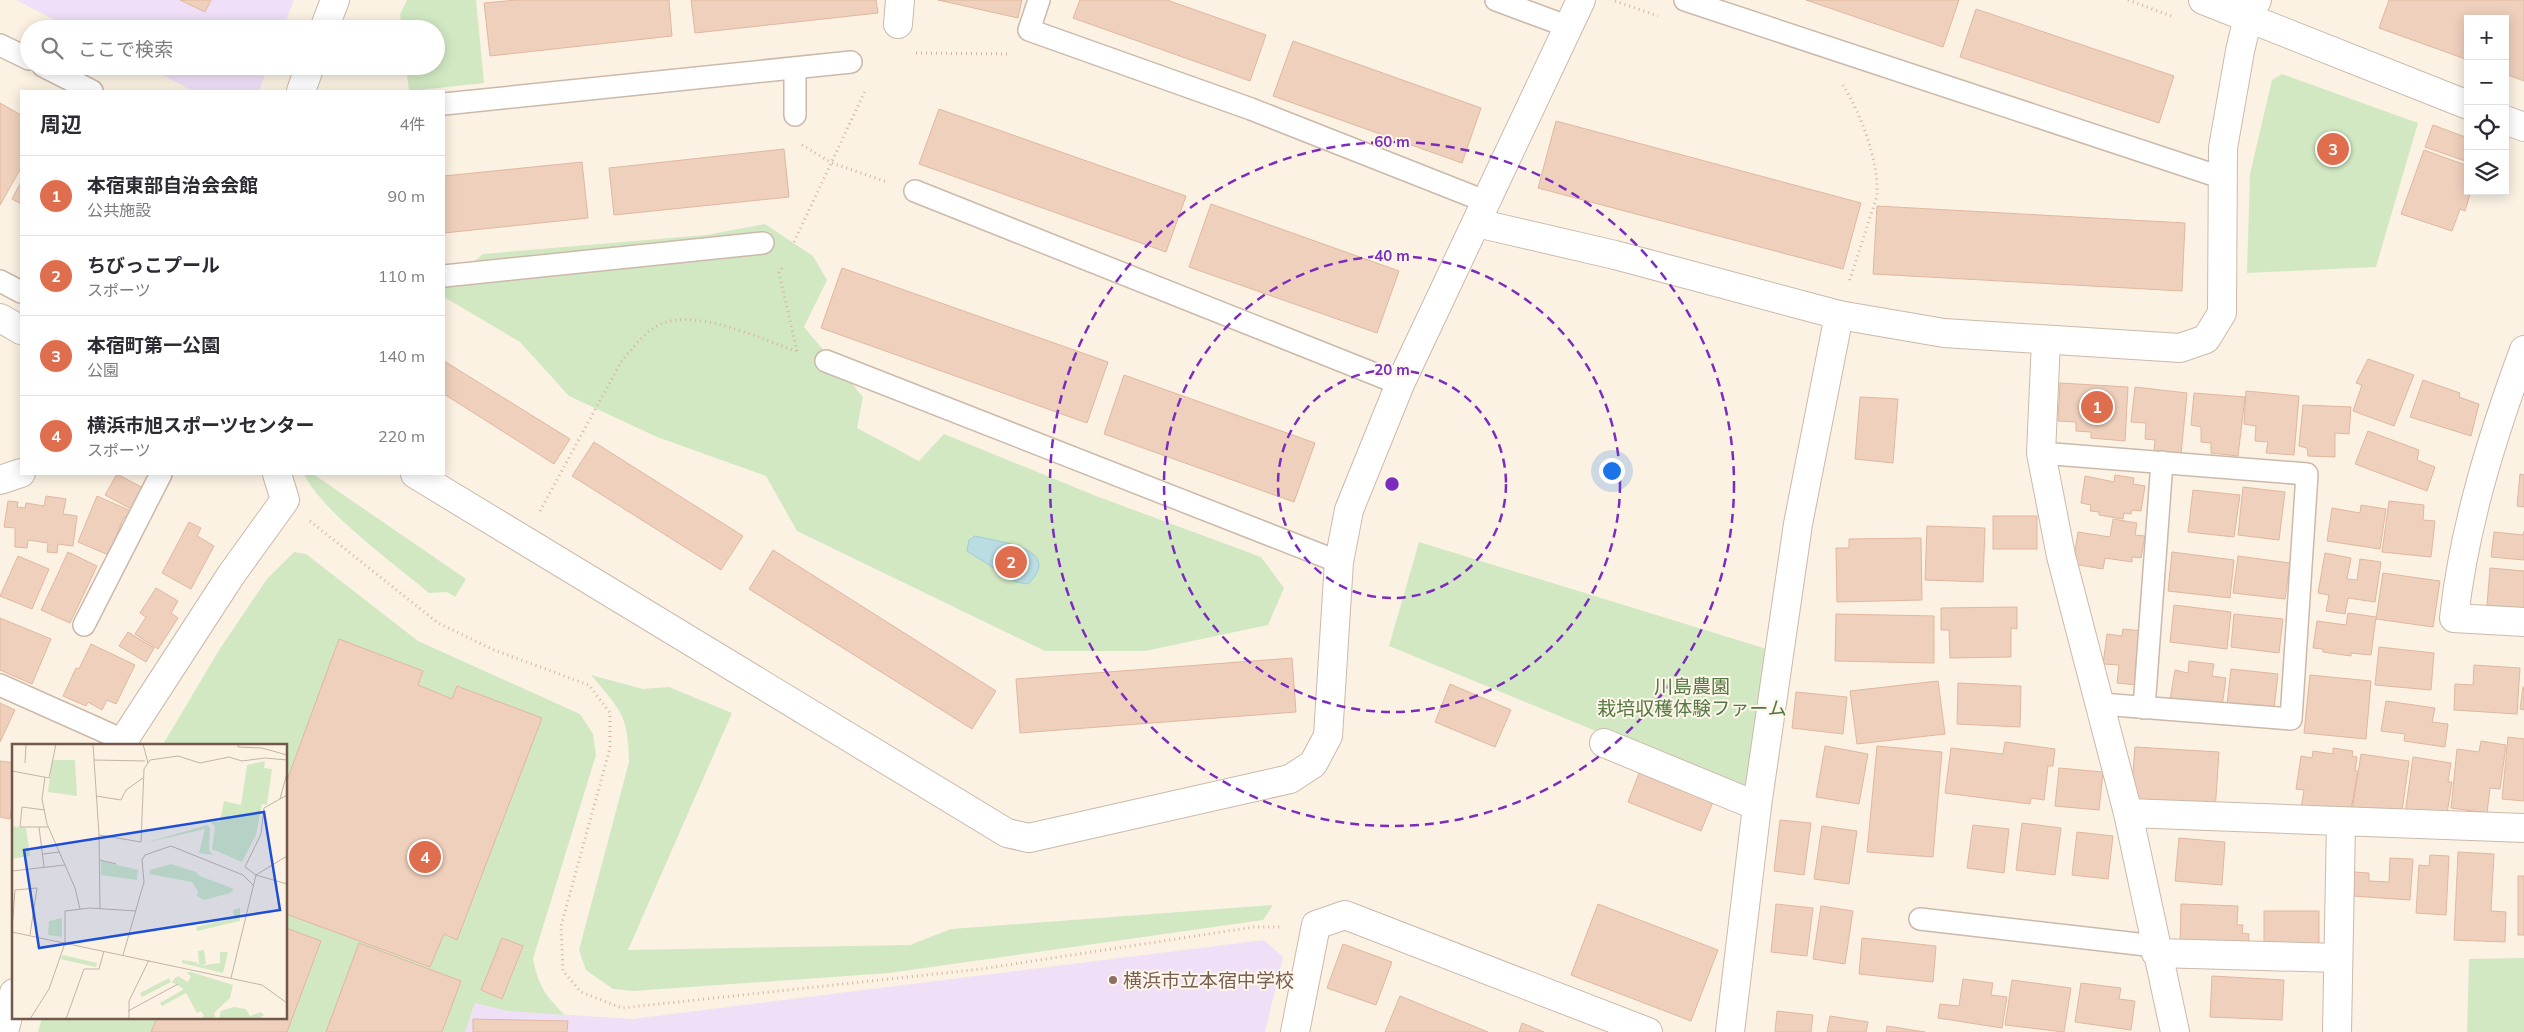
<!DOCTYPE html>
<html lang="ja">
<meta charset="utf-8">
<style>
:root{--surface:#fff;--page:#f7f7f7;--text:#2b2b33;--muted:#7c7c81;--line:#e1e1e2;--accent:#df6e4e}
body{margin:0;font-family:Mulish,"Noto Sans JP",sans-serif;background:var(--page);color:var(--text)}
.controls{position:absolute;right:15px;top:15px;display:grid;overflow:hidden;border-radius:0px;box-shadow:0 2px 12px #0003}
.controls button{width:45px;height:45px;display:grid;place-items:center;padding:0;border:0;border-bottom:1px solid var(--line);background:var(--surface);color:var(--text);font:25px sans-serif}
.you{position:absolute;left:1611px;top:470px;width:18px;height:18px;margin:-12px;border:4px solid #fff;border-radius:50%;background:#1a73e8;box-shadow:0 0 0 8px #1a73e833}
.badge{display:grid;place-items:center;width:32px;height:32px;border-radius:50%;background:var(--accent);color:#fff;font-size:16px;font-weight:700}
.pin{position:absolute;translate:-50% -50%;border:2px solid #fff;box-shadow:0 1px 5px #0006}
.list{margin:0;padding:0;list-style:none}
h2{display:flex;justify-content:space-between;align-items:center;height:65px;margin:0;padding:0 20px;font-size:21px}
h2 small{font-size:16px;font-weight:400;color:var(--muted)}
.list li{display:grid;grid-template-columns:32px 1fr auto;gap:15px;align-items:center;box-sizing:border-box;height:80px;padding:0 20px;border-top:1px solid var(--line)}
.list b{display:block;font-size:19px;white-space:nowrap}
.list p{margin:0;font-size:16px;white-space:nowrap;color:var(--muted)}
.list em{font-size:16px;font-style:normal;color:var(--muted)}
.icon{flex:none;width:28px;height:28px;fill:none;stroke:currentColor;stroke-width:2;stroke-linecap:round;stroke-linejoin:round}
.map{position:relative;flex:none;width:2524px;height:1032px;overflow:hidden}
.search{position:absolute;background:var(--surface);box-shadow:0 2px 12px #0003;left:20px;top:20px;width:425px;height:55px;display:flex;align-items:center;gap:12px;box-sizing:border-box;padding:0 18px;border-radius:28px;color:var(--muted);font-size:19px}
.panel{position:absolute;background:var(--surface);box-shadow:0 2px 12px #0003;left:20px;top:90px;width:425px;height:385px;border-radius:0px}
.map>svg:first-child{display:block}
</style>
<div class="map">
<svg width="2524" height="1032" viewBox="0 0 2524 1032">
<rect width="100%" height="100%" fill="#fbf2e3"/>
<g fill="#efe0f7">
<polygon points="16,0 294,0 283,29 72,29"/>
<polygon points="145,66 268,66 259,91 193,91"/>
<polygon points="1264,940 1283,957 1265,1032 465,1032 475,1003 507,1011 632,1019"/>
</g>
<g fill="#d2e8c3">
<polygon points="407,0 476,0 484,83 409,91 406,66 436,66 436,29 402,29 400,14"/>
<polygon points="2282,74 2418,123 2376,267 2247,273 2250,174 2272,80"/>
<polygon points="765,224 813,256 827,280 804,327 863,397 857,428 919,461 944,434 1096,496 1261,557 1284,588 1268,625 1145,651 1045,651 797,531 766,476 657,437 569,396 520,342 444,297 444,287 483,254 706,235"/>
<path d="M304,474H313L466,579L455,597L447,592L429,593C394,563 323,513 304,474Z"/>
<polygon points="1419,542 1770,650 1749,794 1389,646"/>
<path d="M294,552L306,554L418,641L580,714L593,734L596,755L533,959C539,987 545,995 565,1015L507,1011L475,1003L465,1032H38L42,1018H286V746H162L221,647L267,579Z"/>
<path d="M591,675L643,689L669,687L732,713L628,950L910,945L951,929L1273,905L1263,920L889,973L633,991L613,989L586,970L579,950L629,762C628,714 621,711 591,675Z"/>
<polygon points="2524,958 2524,1032 2467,1032 2469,959"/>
</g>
<path fill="#b9dde3" stroke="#a0cdd5" d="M975,536C998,542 1065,548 1028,584L1016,582L967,551L969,540Z"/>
<g fill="#efd0bc" stroke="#e1b79e">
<polygon points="180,0 211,0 205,12"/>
<polygon points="517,0 669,0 672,36 490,56 484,3"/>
<polygon points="691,0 876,0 878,13 695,33"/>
<polygon points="938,0 1022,0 1018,18"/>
<polygon points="1080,0 1167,0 1266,35 1250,81 1073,18"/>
<polygon points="1806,0 1959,0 1943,47"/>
<polygon points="2389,0 2524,0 2524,81 2505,74 2505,19 2468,19 2468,60 2379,28"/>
<polygon points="1976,9 2174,76 2159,123 1960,57"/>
<polygon points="1293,41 1481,108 1462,163 1273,96"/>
<polygon points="0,103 21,115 21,168 0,205"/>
<polygon points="939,109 1186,196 1166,252 919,164"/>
<polygon points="1556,121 1861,203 1843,269 1538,188"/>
<polygon points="2433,125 2468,138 2468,162 2425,147"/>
<polygon points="784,149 789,197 614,215 609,168"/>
<polygon points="2424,150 2468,166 2468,191 2471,191 2465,211 2460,209 2452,231 2401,214"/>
<polygon points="582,162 588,218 444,233 444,176"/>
<polygon points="21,182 21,204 12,199"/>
<polygon points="1211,204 1399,271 1377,333 1189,267"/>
<polygon points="1877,206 2185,223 2182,291 1873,274"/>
<polygon points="842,268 1108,362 1087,423 821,328"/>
<polygon points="2368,359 2414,375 2394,426 2353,411 2362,385 2356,383"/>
<polygon points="444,361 570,439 554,464 444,394"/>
<polygon points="1124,375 1315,443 1294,502 1104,434"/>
<polygon points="2423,380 2460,393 2459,397 2479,404 2471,436 2410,417"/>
<polygon points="2060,383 2128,387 2125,441 2091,438 2091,432 2076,431 2076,422 2058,421"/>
<polygon points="2135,387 2187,393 2181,454 2154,451 2155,440 2145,439 2146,423 2131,422"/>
<polygon points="2246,391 2299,396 2294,455 2266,453 2268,442 2255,441 2256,426 2244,424"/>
<polygon points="2194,393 2245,397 2238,456 2211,453 2211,443 2201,442 2201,427 2191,425"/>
<polygon points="1860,397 1898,399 1893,463 1855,459"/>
<polygon points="2303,405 2351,407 2349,434 2335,433 2335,457 2308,456 2307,448 2299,446"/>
<polygon points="2368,431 2419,450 2417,460 2435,467 2427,491 2355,464"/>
<polygon points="594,442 743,536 721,570 572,476"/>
<polygon points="117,474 145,489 133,510 105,495"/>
<polygon points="2520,474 2524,475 2524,507 2517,506"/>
<polygon points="2115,475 2134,478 2133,484 2145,486 2141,511 2132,510 2131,514 2124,513 2123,519 2099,515 2099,512 2090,511 2091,505 2081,503 2085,476 2114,482"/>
<polygon points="2243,487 2285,492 2279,540 2238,535"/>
<polygon points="2193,490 2240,495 2234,537 2188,532"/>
<polygon points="46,496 66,499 63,514 77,516 73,546 58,544 57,553 47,552 48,543 28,540 27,548 15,547 15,528 4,527 8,501 18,502 17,507 25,508 26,503 44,506"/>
<polygon points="97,496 131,511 127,518 124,517 115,539 118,541 111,556 78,542"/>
<polygon points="2389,501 2424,505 2423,520 2435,521 2431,557 2382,552"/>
<polygon points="2361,505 2386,509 2380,549 2327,541 2332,508 2360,513"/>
<rect x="1993" y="516" width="44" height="33"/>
<polygon points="2113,519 2137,523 2135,535 2145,536 2141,558 2132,557 2132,562 2105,558 2103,569 2073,564 2078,532 2110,537"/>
<polygon points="189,522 201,528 197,536 214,546 191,589 162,573"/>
<polygon points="1927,526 1985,528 1983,582 1925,580"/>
<polygon points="2524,531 2524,560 2491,557 2494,532 2523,535"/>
<polygon points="1921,538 1922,600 1837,602 1836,548 1849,548 1849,539"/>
<polygon points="773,550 996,691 972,729 749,589"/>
<polygon points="68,552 97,566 70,623 41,610"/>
<polygon points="2172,552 2234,560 2230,598 2168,591"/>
<polygon points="2325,553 2351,558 2347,579 2357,580 2360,559 2381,562 2375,602 2348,598 2345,614 2326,611 2329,595 2318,593"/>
<polygon points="18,556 49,569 32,609 0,596"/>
<polygon points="2238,556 2290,563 2285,599 2233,593"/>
<polygon points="2490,568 2524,571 2524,608 2487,605"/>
<polygon points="2383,573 2440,581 2433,627 2376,619"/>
<polygon points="156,588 178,601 171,613 178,618 158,649 135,634 146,617 140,613"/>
<polygon points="2174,605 2231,612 2227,649 2170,642"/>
<polygon points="2017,607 2017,629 2011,628 2011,657 1950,658 1949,630 1941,630 1941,608"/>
<polygon points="2348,613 2376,617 2371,655 2351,653 2351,656 2323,652 2323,649 2313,648 2317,621 2346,625"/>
<polygon points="1836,614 1934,616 1934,663 1835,661"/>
<polygon points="2234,614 2283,619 2279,653 2231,647"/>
<polygon points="0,618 51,639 32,684 0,670"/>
<polygon points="2123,629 2143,631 2136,685 2117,683 2119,665 2103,664 2107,634 2122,636"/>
<polygon points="128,632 154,648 146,662 119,646"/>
<polygon points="339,639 423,671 418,685 452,699 457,686 542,718 457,940 444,934 430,967 286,914 286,783"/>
<polygon points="91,644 135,665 116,704 107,700 102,710 88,702 86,706 63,696 76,668 79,669"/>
<polygon points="2379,647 2434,653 2431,690 2375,685"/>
<polygon points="1292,658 1296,712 1020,733 1016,679"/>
<polygon points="2189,661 2214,664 2212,676 2226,678 2222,707 2170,700 2175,670 2188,673"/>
<polygon points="2474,665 2520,668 2517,714 2454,710 2455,684 2473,685"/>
<polygon points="2231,669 2278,674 2274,709 2227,704"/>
<polygon points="2310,675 2371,681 2366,739 2304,733"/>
<polygon points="1938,681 1945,734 1857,744 1850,691"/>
<polygon points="1958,683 2021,686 2020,727 1957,724"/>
<polygon points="1450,684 1511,710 1495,747 1435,722"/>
<polygon points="2523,687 2524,687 2524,710 2520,709"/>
<polygon points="1796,692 1847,697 1843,734 1792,728"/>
<polygon points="2386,701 2435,708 2432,722 2448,724 2445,747 2404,741 2405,734 2381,731"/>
<polygon points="0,703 15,710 0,742"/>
<polygon points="2508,737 2524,739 2524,801 2502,799"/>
<polygon points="2481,741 2506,745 2500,789 2490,788 2487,813 2451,808 2457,749 2479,752"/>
<polygon points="2005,742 2055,749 2053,766 2048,766 2044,800 2031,798 2030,804 1945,793 1951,748 2003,754"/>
<polygon points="1825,746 1868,754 1859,804 1816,797"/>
<polygon points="1877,746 1942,752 1933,857 1867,852"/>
<polygon points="2135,747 2219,752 2215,812 2130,807"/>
<polygon points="2333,748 2353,751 2352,756 2357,757 2355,771 2358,771 2351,810 2301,808 2304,790 2296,789 2301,756 2312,758 2313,751 2333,754"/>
<polygon points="2361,754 2409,761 2401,818 2352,811"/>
<polygon points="2413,757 2451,763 2448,782 2452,782 2446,820 2405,814"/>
<polygon points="0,761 14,763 14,791 10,819 0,817"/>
<polygon points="1641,768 1715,797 1701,831 1628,802"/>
<polygon points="2059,768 2103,772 2099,810 2055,806"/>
<polygon points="1780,820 1811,823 1804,875 1774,871"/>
<polygon points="2022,823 2061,828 2055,875 2016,870"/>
<polygon points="1973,825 2009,829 2004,873 1967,868"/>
<polygon points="1822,826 1857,831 1849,884 1814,879"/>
<polygon points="2077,832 2113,836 2108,879 2072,875"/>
<polygon points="2179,838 2225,842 2222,885 2175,881"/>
<polygon points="2458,852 2494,854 2491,911 2506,912 2505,942 2454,940"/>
<polygon points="2430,855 2449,856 2446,915 2416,913 2419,865 2429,866"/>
<polygon points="2390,858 2413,859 2410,900 2353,896 2354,872 2369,873 2369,881 2389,882"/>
<rect x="2518" y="876" width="6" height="59"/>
<polygon points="1598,904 1718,950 1691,1021 1571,975"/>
<polygon points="1776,904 1813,908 1807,956 1771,952"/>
<polygon points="2181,904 2238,906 2237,925 2243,925 2242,933 2249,934 2248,950 2180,947"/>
<polygon points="1821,906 1853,911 1845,964 1813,959"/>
<rect x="2264" y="911" width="55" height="36"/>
<polygon points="286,928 321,941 287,1032 151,1032 157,1018 286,1018"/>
<polygon points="502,938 523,946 502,999 481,990"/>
<polygon points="1862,938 1936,946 1933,982 1859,974"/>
<polygon points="359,943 461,981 442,1032 326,1032"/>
<polygon points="1343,944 1392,962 1376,1005 1327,988"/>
<polygon points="2212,976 2284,980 2282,1020 2210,1017"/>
<polygon points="1963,979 1993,983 1991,995 2007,997 2002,1028 1938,1018 1940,1004 1959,1006"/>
<polygon points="2012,980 2071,988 2064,1032 2005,1025"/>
<polygon points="2081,983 2121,988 2119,999 2135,1001 2131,1030 2075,1022"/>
<polygon points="1400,996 1488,1032 1385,1032"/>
<polygon points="1777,1011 1813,1015 1811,1032 1775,1032"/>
<polygon points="1830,1016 1868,1022 1866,1032 1827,1032"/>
<polygon points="473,1019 568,1021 567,1032 473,1032"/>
<polygon points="1522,1023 1544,1032 1519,1032"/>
<polygon points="1887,1026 1925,1032 1886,1032"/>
</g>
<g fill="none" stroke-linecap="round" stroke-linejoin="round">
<defs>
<g id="service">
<polyline points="1039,0 1029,30 1251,109 1487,202"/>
<polyline points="1496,0 1569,27"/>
<polyline points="1685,0 2223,178"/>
<polyline points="0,45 29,59"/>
<polyline points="43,66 92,91"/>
<polyline points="795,68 795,115"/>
<polyline points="444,104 851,62"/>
<polyline points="915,191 1400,384"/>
<polyline points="444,276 763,243"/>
<polyline points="0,281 21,292"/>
<polyline points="826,361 1339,562"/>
<polyline points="2041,453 2307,474 2291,719 2101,704"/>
<polyline points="84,625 161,474"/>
<polyline points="0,685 123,740"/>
<polyline points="2144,708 2162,462"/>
<polyline points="1920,919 2155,946"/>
</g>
<polyline id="pedestrian" points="898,24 900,0"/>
<g id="minor">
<polyline points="324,29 335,0"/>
<polyline points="301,91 310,66"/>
<polyline points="1477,223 1615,255 1839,315 1944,333 2180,348 2206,339 2222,313 2223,148 2240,51 2248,17 2257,0"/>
<polyline points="0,318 21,330"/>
<polyline points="2046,340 2041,453 2061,556 2128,813 2175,1032"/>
<path d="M2524,350C2492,437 2464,526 2454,618L2524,622"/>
<polyline points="415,474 1007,833 1029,838 1290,779 1313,764 1328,736 1339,562 1349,510 1400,384 1581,0"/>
<polyline points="0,480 21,473"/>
<polyline points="1604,743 1757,806"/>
<polyline points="120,746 231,575 285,500 277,474"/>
<polyline points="2128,813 2524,828"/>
<polyline points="2156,953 2338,958"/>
<polyline points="4,1032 14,993"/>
<polyline points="1295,1032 1316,925 1345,915 1648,1032"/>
<polyline points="1730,1032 1757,806 1798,524 1839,315"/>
<polyline points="2337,1032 2341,822"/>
</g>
<g id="tertiary">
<polyline points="2203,0 2468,105"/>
<polyline points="2505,120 2524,127"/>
</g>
</defs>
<use href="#service" stroke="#ccb9aa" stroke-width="24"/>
<use href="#pedestrian" stroke="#ccb9aa" stroke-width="30"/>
<use href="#minor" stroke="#ccb9aa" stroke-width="30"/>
<use href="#tertiary" stroke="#ccb9aa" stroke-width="30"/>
<g stroke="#d4b4a0" stroke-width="3" stroke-dasharray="1 4" stroke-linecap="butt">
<polyline points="2128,0 2174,17"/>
<polyline points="1615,1 1658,16"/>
<polyline points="916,53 1009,54"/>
<path d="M1843,85C1861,115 1879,160 1877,196L1849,282"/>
<polyline points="802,145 832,163 887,182"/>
<polyline points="794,242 866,89"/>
<polyline points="782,268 779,273 797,351"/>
<path d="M540,511L621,362C632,349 645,331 661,324C697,308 763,340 799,352"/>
<polyline points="310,521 438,623 494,650 589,685 610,713 610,748 561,926 563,971 581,992 622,1008 981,969 1254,927 1280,927"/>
</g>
<use href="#service" stroke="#fff" stroke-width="21"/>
<use href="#pedestrian" stroke="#fff" stroke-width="28"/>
<use href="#minor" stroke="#fff" stroke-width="28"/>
<use href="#tertiary" stroke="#fff" stroke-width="28"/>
</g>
<g fill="none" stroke="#7b2cbf" stroke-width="2.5" stroke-dasharray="9 6">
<circle cx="1392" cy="484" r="114"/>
<circle cx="1392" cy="484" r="228"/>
<circle cx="1392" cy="484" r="342"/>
</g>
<circle fill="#8d6e63" stroke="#fef6e9" stroke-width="2" cx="1113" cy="980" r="5"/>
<g text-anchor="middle" stroke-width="4" stroke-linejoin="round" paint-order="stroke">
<g font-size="19" fill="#537743" stroke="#fef6e9">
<text x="1692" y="693">川島農園<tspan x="1692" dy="22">栽培収穫体験ファーム</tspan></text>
</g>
<g font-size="19" fill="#785e54" stroke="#fef6e9" text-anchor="start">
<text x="1123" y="987">横浜市立本宿中学校</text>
</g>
</g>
<g transform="translate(12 744)">
<rect width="275" height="275" fill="#fbf2e3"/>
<path d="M40,16H63L65,52L36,48ZM253,17L252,24L260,25L255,61L250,60L244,91L230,118L200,105L203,83L199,78H208L212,57L229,61L235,21ZM195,81L198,84L197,106L201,111L187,109L193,85L133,99ZM0,82L14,84L18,112L0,115ZM89,117L126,126L125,136L89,131ZM159,120L184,128L188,132L222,145L218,149L192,156L185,152L186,147L180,138L137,130L138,126ZM228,164V177L185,187L184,183L222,174L221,166ZM50,174V193L36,191L37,177ZM192,206L194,220L187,222L208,219V208H216L211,229L170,219V216L184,218L187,221L186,207ZM51,211L85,219L84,223L48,215ZM179,228L221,241L218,254L202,269L204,275H189L192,272L189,267L185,269L174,249L150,262L148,259L172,245L160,238L163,234L166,232L176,238L179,232L174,229ZM157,234L159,238L130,253L128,249ZM222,263L234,265L238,272L249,268L252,271L247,275H207L209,267Z" fill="#d2e8c3"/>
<path fill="none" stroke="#c4b4a6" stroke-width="1" d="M81,0L87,91L88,164M131,0L136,19M226,0V3L250,4L275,11M82,16L133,17M13,19L14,0M0,27L37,34L44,0M33,33L30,55L35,80L63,144L68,165M275,51L252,64L249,90L233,123L244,131L275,140M84,52L109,56L114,46L131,34M268,55L275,29M33,66L10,63L8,83H36M27,83L32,123M87,91L129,98L132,25L138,16L166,12L188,19L217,13L230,17L253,14L275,16M31,110L48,108M88,116L104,120M0,127L53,121M0,186L3,146L25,144L18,191M0,188L250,241L275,259M111,211L132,138L130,116L133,111L159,102L231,131L242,142M219,234L244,131L275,112M116,267L166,240M18,275L37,245L53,199V167L78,164L124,167M54,275L72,225H87L92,207M117,275V257L137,216"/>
<path fill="#1d4ed8" fill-opacity="0.15" stroke="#1d4ed8" stroke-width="2.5" d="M252,68L268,166L27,204L12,106Z"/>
<rect width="275" height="275" fill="none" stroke="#72584b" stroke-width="2.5"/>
</g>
<circle cx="1392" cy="484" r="8" fill="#7b2cbf" stroke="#fef6e9" stroke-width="2.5"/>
<g font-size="15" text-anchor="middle" font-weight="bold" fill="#7b2cbf" stroke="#fef6e9" stroke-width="4" stroke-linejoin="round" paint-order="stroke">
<text x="1392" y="147">60 m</text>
<text x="1392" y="261">40 m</text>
<text x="1392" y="375">20 m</text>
</g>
</svg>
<div class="controls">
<button>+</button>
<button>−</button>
<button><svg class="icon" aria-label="locate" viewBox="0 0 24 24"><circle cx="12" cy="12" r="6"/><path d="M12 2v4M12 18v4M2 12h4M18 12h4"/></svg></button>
<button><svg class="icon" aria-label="layers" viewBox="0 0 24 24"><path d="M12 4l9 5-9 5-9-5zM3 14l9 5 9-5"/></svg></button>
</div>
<div class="you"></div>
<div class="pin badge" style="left:2097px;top:407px">1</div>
<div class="pin badge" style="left:1011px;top:562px">2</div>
<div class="pin badge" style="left:2333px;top:149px">3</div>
<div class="pin badge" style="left:425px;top:857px">4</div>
<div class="search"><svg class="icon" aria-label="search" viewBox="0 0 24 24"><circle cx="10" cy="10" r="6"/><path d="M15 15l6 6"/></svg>ここで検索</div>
<section class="panel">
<h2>周辺<small>4件</small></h2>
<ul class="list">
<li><span class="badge">1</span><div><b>本宿東部自治会会館</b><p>公共施設</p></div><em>90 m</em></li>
<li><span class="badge">2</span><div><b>ちびっこプール</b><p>スポーツ</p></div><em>110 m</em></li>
<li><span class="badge">3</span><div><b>本宿町第一公園</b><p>公園</p></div><em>140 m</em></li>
<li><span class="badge">4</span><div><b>横浜市旭スポーツセンター</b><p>スポーツ</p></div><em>220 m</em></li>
</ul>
</section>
</div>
